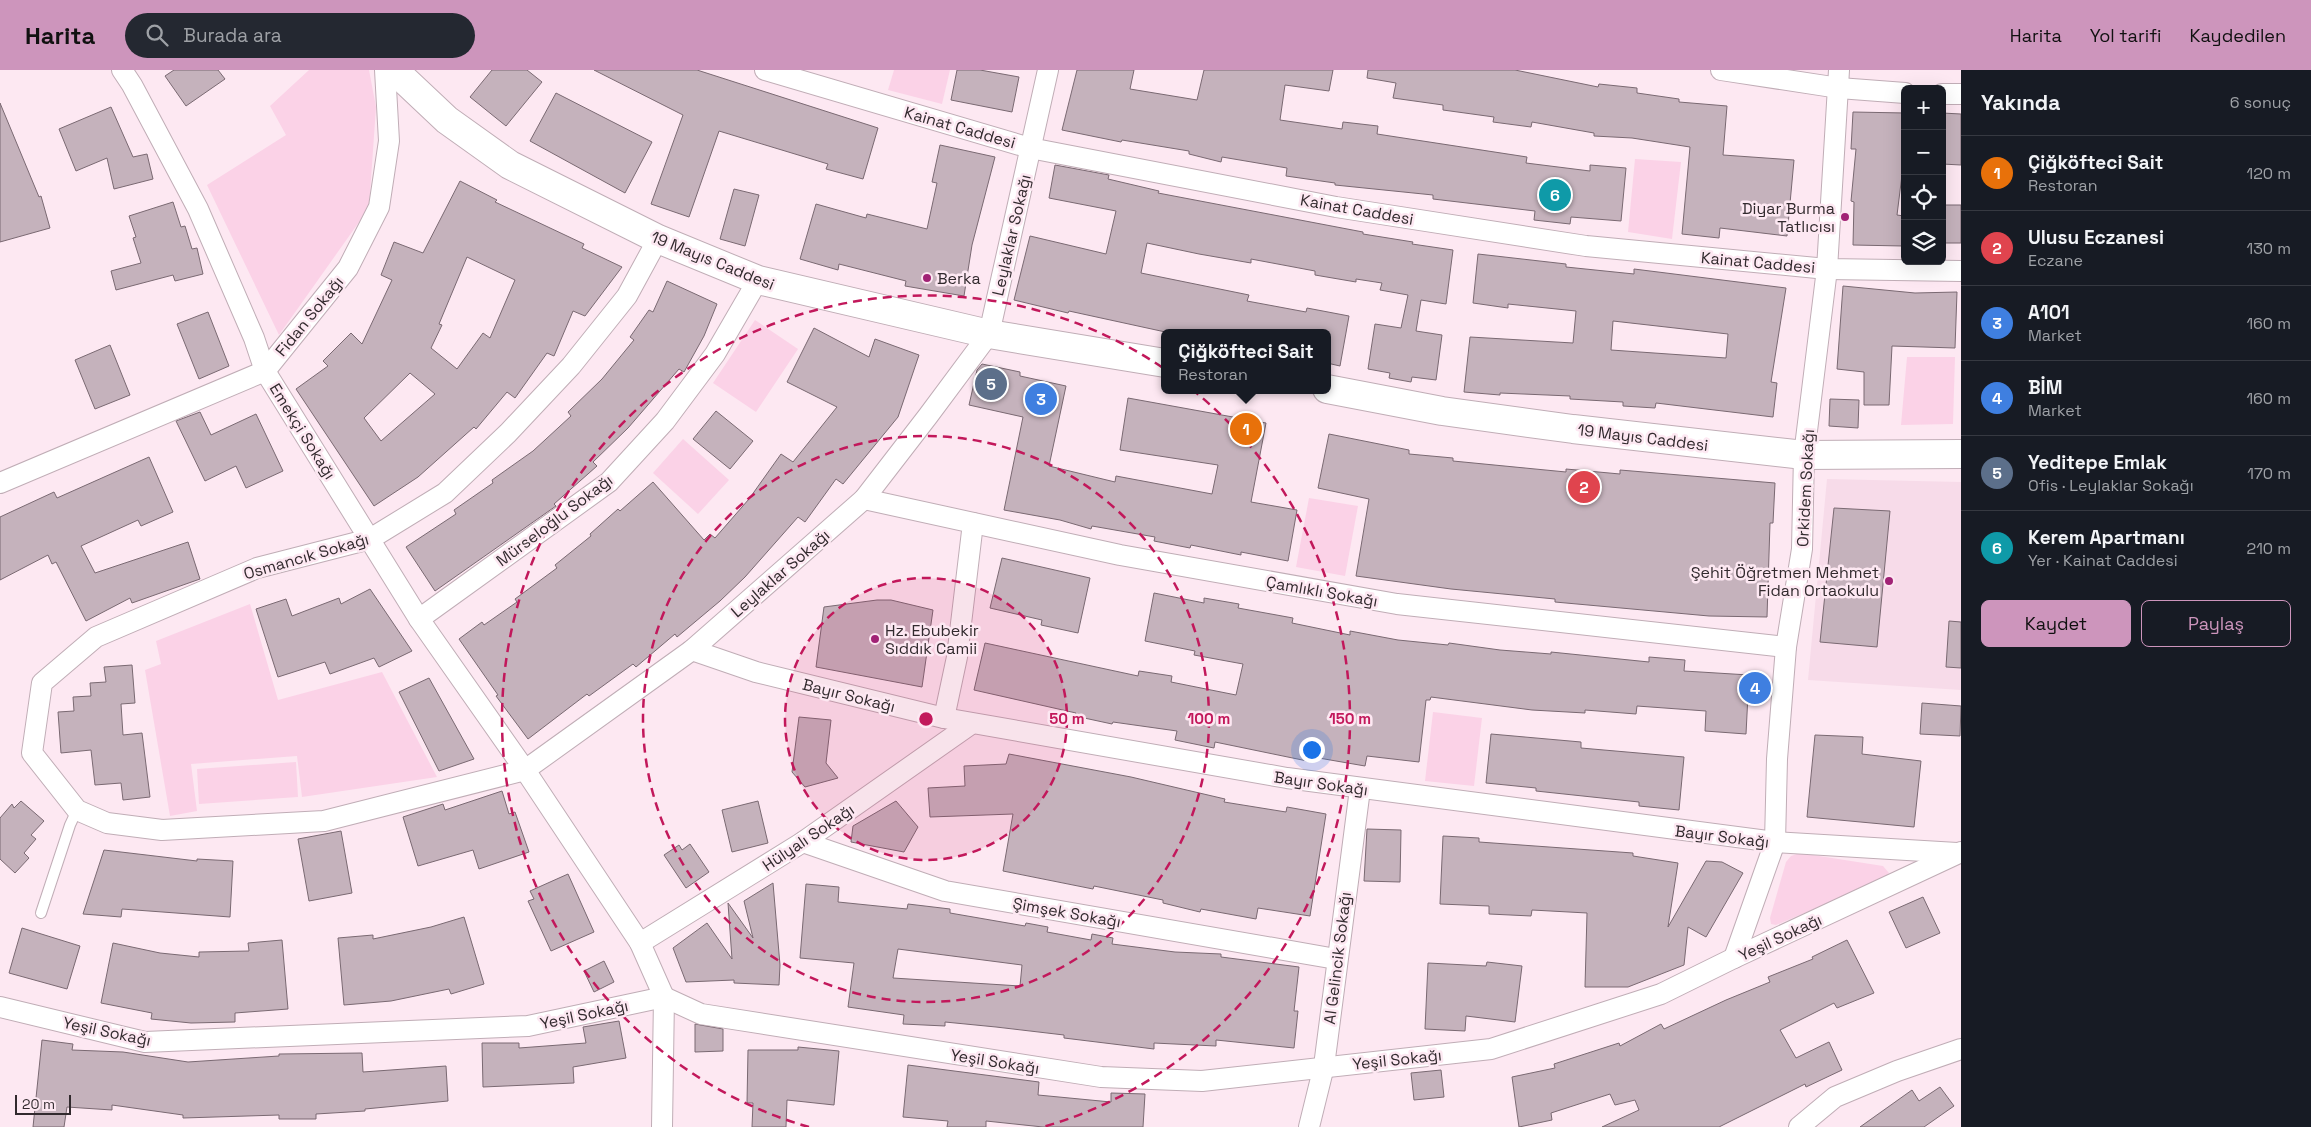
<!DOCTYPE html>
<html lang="tr">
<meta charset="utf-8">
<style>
:root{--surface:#171b24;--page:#242831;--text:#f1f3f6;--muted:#9ea1a6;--line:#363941;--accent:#cd95bc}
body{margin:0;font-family:"Space Grotesk",sans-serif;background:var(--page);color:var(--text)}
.controls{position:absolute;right:15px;top:15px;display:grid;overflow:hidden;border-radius:8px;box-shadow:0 5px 20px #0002}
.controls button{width:45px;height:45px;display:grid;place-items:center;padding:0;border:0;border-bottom:1px solid var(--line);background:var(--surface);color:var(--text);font:25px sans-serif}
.scale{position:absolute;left:15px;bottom:12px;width:56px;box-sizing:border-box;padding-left:5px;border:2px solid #322a2e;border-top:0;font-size:14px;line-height:18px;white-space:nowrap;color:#322a2e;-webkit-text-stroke:4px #fde8f2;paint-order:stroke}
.you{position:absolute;left:1311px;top:679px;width:18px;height:18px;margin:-12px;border:4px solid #fff;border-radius:50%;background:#1a73e8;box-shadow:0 0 0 8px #1a73e833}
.badge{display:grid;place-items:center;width:32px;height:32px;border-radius:50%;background:var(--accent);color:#fff;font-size:16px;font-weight:700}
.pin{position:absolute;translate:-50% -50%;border:2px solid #fff;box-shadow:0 1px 5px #0006}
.popup{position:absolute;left:1161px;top:259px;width:170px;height:65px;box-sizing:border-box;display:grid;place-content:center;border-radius:8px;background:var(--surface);filter:drop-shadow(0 1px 4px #0005);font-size:16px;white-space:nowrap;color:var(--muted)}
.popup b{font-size:19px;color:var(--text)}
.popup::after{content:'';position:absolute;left:50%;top:100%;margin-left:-10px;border:10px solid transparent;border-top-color:var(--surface)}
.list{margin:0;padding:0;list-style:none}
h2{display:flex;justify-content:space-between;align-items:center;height:65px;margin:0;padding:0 20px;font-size:21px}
h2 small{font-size:16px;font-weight:400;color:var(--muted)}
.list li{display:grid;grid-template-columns:32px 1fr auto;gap:15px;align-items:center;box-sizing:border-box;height:75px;padding:0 20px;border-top:1px solid var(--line)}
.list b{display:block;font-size:19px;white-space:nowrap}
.list p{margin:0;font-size:16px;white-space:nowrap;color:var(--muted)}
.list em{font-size:16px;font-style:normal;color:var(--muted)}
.actions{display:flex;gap:10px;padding:15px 20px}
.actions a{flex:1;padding:11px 0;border:1px solid var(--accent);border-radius:8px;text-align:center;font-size:18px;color:var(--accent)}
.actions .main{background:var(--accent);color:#111}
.icon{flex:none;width:28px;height:28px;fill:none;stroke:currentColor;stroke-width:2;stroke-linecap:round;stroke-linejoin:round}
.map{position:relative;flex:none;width:1961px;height:1057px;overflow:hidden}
header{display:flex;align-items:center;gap:30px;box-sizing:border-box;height:70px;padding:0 25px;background:var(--accent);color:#111}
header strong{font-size:24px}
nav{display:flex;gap:28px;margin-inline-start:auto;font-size:18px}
.search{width:350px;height:45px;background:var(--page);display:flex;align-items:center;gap:12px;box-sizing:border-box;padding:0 18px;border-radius:28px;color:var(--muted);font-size:19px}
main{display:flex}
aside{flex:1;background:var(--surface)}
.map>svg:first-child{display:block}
</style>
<header>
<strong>Harita</strong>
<div class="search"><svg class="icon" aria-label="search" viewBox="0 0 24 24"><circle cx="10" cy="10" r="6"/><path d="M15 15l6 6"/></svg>Burada ara</div>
<nav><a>Harita</a><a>Yol tarifi</a><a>Kaydedilen</a></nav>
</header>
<main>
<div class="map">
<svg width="1961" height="1057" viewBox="0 0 1961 1057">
<rect width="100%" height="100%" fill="#fde8f2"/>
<polygon fill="#f7dbe9" points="1827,409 1961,412 1961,620 1808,610"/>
<g fill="#fbd2e7">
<polygon points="309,0 369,0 376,37 369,138 279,265 207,115 286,65 270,36"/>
<polygon points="894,0 950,0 942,34 888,20"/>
<polygon points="1635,89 1681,92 1672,169 1628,162"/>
<polygon points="755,250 798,279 756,342 713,313"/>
<polygon points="1907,287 1955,287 1953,354 1901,355"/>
<polygon points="683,369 729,410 698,444 653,403"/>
<polygon points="1309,428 1358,436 1345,506 1296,497"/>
<polygon points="250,534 278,630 382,602 437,707 302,727 297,686 191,694 197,741 170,746 145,600 161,594 156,571"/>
<polygon points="1433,642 1482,648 1474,716 1425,711"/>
<polygon points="296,692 298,727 199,734 197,699"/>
<polygon points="1800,783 1883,796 1889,803 1884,809 1776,855 1771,854 1770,848 1786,792 1791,786"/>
</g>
<g fill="#c5b2bc" stroke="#7a6972" fill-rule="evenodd">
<polygon points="174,0 218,0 225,9 186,36 165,6"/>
<polygon points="492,0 527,0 542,12 506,56 470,27"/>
<polygon points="594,0 697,0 878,58 863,109 826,99 828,94 719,61 689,147 651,134 683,45"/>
<polygon points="957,0 980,0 1019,7 1012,42 951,30"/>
<polygon points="1077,0 1134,0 1130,19 1197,30 1204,0 1333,0 1329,21 1285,15 1280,50 1342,59 1343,52 1378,56 1377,64 1527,87 1526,93 1590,101 1590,95 1626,98 1621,151 1571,147 1570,154 1534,150 1535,141 1433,129 1433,125 1335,115 1335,113 1286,106 1287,98 1222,87 1221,92 1189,84 1189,81 1122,70 1121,72 1062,60"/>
<polygon points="1368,0 1515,0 1598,17 1599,14 1637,18 1637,23 1679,29 1679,32 1727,36 1723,85 1794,90 1787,166 1720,158 1719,168 1682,164 1690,77 1632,68 1594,66 1594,63 1532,52 1531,57 1493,52 1494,47 1443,40 1443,35 1393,28 1396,13 1367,8"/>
<polygon points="556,23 652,72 625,123 530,71"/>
<polygon points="0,33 39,127 41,126 50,158 0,172"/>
<polygon points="111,37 133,87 147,84 153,109 114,119 107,88 76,101 59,59"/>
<polygon points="1853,42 1905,43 1905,81 1897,145 1904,146 1903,176 1853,175 1854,132 1851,131 1856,79 1851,79"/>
<polygon points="1942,43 1961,44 1961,95 1942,94"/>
<polygon points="940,75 995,87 972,175 964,226 905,216 906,211 839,194 838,200 800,189 816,134 866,148 867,144 927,159 937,113 932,112"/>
<polygon points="1055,95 1109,105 1108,109 1159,121 1158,123 1363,162 1363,164 1413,172 1412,174 1453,180 1446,234 1421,230 1416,261 1442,265 1436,310 1412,307 1411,312 1389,308 1390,303 1368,299 1375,254 1401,258 1408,225 1380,220 1382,213 1356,209 1356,212 1315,205 1315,201 1251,189 1251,193 1199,184 1147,173 1141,203 1249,225 1247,231 1306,242 1307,238 1349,246 1340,296 1327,293 1327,263 1170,263 1069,241 1068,243 1014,230 1030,166 1106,184 1116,141 1049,128"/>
<path d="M460,111L497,130L495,132L584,174L582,178L622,197L585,246L573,241L554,286L547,283L515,328L507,322L476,359L474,357L418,407L374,436L296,319L328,296L323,291L351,263L362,274L392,210L381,205L394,172L423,183ZM467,187L515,210L490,268L483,263L457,299L431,278L442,255L439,254ZM410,303L435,324L381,371L364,348Z"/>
<polygon points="734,119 759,125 745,176 720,169"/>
<polygon points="173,132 181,157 185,156 192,179 197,178 203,204 175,211 173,205 116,220 111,201 141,193 133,168 136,167 129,146"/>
<rect x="1942" y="135" width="19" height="38"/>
<path d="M1478,184L1566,194V197L1634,204V199L1786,218L1771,312L1777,313L1773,347L1656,333L1655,338L1623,336V332L1570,329V326L1500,323V325L1464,322L1470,267L1573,273L1576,241L1508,234V238L1473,233ZM1613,251L1728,264L1726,288L1611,280Z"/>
<polygon points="667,211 717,234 704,266 684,302 679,299 628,358 593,392 597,396 554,434 556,436 435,521 406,477 456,444 454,440 493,413 492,410 533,381 571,346 568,342 602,309 634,270 630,267 649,240 653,242"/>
<polygon points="1843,216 1915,223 1957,222 1955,278 1892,276 1889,335 1864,335 1864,302 1837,299"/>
<polygon points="208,242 229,296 199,309 177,254"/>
<polygon points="814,258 869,287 875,269 919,285 898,347 843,414 836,409 805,452 798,447 745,507 720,531 677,567 675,564 636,597 633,594 589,626 587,624 528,669 496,626 498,625 459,569 482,552 484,555 517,532 515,529 557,498 555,495 591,466 590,464 618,439 620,441 653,412 704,470 710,464 715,468 749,429 781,384 793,392 837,337 787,312"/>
<polygon points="110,275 130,325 95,339 75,290"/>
<polygon points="982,294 1020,302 1020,306 1066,316 1049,396 1115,412 1116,406 1212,424 1218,395 1120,380 1128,328 1266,353 1251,432 1297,440 1288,491 1241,482 1241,485 1191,475 1190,478 1154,471 1155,467 1092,456 1091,459 1060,450 1004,440 1023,347 969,335 977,300"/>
<polygon points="1830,329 1859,330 1858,358 1829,356"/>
<polygon points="716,341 753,371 730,399 693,369"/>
<polygon points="200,342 211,365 256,344 283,401 246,418 236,396 205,411 176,351"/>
<polygon points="1329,364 1409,380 1409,384 1453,388 1453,391 1566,402 1566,399 1620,404 1620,400 1775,413 1773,453 1770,453 1767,547 1709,546 1555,532 1555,529 1451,519 1356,506 1369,429 1318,418"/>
<polygon points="149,387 173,442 141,456 138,450 81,476 95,503 188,472 200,509 132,533 130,528 86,551 56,492 52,494 48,485 0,510 0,447 54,422 57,428"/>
<polygon points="1834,438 1890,441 1877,577 1820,572"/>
<polygon points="1002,488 1090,508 1078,563 1041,555 1042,550 990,538"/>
<polygon points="370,519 412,581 379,597 374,588 330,604 325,592 278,607 256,539 286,529 292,546 339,528 341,534"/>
<polygon points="1154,523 1204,533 1204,528 1239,534 1238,538 1293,548 1292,553 1350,565 1350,561 1398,570 1448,575 1449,573 1500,580 1551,584 1551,582 1649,592 1649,587 1685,590 1684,601 1749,605 1746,664 1705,661 1706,641 1637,636 1636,644 1585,640 1585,643 1532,640 1431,627 1430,630 1426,630 1419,692 1367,686 1365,696 1313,687 1312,692 1215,672 1214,678 1175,670 1177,661 1113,652 1112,654 1075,646 1076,643 974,620 985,573 1138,606 1139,601 1172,606 1171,612 1236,625 1243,594 1194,585 1195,581 1145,571"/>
<polygon points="877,530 891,530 933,540 922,617 816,597 824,537"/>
<polygon points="1949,551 1961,552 1961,598 1946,597"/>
<polygon points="132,595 135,633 121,634 123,665 142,663 150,727 123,730 121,713 95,715 91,680 61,683 58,642 74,641 73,627 91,626 90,613 106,612 104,597"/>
<polygon points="429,608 474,689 439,701 399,622"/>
<polygon points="1922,633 1961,636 1960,666 1920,664"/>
<polygon points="799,647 831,650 826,693 838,708 805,717 792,702"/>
<polygon points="1491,664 1581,672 1581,678 1684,687 1679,740 1639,736 1639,732 1536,721 1536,718 1486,713"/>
<polygon points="1815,665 1863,667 1862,684 1921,691 1914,757 1807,747"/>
<polygon points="1009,684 1131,707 1225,729 1224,732 1286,742 1287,737 1326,744 1310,846 1258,838 1256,849 1201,839 1200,842 1163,833 1163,830 1094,816 1093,819 1003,801 1013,744 930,747 928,718 965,716 964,696 1006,694"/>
<polygon points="502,721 509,744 515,742 529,782 479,799 473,780 418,796 403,747 443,734 445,740"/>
<polygon points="21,731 44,751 31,765 36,769 24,783 29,788 15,803 0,789 0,748 12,734 14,738"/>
<polygon points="758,731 768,773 732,782 722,740"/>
<polygon points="896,731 918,757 904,782 851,772 853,756"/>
<polygon points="1367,759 1401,760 1400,812 1364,811"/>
<polygon points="341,761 352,823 309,831 298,769"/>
<polygon points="1443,766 1479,768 1479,772 1633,783 1633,786 1678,793 1668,857 1706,791 1722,792 1743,803 1706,867 1688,857 1684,895 1628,917 1585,917 1587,843 1532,840 1531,846 1489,844 1489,836 1440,834"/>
<polygon points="690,774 709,802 686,818 664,785 679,775 682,780"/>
<polygon points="104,780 197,791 197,789 233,791 230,847 122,839 121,847 83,844"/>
<polygon points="568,804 594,862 551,881 528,831 534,829 530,821"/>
<polygon points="773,813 780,895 779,915 734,913 734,910 686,912 673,878 707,853 732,889 728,833 753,868 744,831"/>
<path d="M806,814L839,817L838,832L907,839L908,834L950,839V843L1025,856L1026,853L1048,857L1047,862L1091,870L1092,864L1113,868L1112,874L1175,882L1221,884V887L1299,897L1294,941H1298L1294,978L1216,970V976L1154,973V979L1064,968V965L996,957L945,952V956L903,954L904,945L848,937L854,893L800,888ZM898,879L1022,895L1020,916L893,908Z"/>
<polygon points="1923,827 1940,863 1906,878 1889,842"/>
<polygon points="464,847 484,914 451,924 449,919 391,931 344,935 338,868 373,865 373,869 431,857"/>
<polygon points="22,858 80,876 67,919 9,903"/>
<polygon points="282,870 288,939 235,943 235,952 191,953 151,949 152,943 101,933 113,873 160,883 199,887 199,882 249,881 248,873"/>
<polygon points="1847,870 1874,923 1837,938 1834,933 1780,960 1796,988 1829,972 1842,1000 1806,1017 1805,1014 1719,1057 1602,1057 1639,1040 1635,1030 1615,1035 1610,1024 1551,1043 1552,1050 1519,1057 1512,1007 1555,998 1554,994 1619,973 1620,976 1661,954 1664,959 1726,930 1770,912 1768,907 1813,889 1812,887"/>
<polygon points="604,891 614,912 594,922 584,901"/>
<polygon points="1487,892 1522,896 1515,952 1466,946 1465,961 1425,959 1428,893 1486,896"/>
<polygon points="619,951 626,988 573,997 574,1013 483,1017 482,973 519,973 519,978 586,973 583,957"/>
<polygon points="695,954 723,959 723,981 695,982"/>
<polygon points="42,970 73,974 72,980 123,982 188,992 279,986 279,984 362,983 363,1002 446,996 448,1031 365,1039 365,1041 316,1044 316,1049 279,1049 279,1045 183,1048 183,1045 112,1035 112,1040 67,1037 64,1057 33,1057"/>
<polygon points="798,977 839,981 834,1035 787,1030 786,1057 752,1057 753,1033 747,1033 748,980 798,980"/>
<polygon points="908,995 1039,1012 1038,1025 1111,1032 1111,1023 1145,1024 1143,1057 1043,1057 986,1051 986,1057 947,1057 948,1051 903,1047"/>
<polygon points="1441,1000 1444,1027 1414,1030 1411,1003"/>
<polygon points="1940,1017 1954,1036 1924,1057 1860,1057 1912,1020 1919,1031"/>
</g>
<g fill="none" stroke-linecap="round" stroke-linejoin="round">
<defs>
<polyline id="lane" points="41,843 70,755 77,740"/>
<g id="street">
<polyline points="122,0 132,15 198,139 254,268 265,301 419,549 525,700 324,751 162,760 107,753 77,740 32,683 42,613 96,567 257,498 370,469 445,423 508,363 571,296 627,226 658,169"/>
<polyline points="765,0 1030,78 1336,137 1586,176 1827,199 1961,201"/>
<polyline points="1721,0 1839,18 1905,23"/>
<polyline points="1942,24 1961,24"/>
<polyline points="0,413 265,301 348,198 379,137 389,71 385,0"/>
<polyline points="864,429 1120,485 1397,534 1786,577"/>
<polyline points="419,549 609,412 665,351 715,284 758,210"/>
<polyline points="692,580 756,602 944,648 1287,708 1775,772 1957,783"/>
<polyline points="944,648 957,587 973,453"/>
<polyline points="803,772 945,821 1336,889"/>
<polyline points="640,873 803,772 971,654"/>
<polyline points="1734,888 1775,772 1777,689 1786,577 1802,479 1804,385 1827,199 1839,0"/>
<polyline points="0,937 145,972 528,956 664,927 701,944 1101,1007 1202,1011 1491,979 1661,924 1734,888 1961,782"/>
<polyline points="662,1057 664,927 640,873 525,700 692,580 864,429 928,346 989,264 1048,0"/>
<polyline points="1309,1057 1324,996 1360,719"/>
<polyline points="1799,1057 1835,1027 1897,1001 1961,979"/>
</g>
<g id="secondary">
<polyline points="394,0 447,50 510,95 658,169 758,210 989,264 1165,293"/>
<polyline points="1327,319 1442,341 1573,359 1804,385 1961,384"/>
</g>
</defs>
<use href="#lane" stroke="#c0adb6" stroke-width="12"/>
<use href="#street" stroke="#c0adb6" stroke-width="22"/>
<use href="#secondary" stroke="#c0adb6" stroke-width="30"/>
<use href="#lane" stroke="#fff" stroke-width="10"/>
<use href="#street" stroke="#fff" stroke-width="20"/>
<use href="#secondary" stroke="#fff" stroke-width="28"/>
</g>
<circle cx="926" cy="649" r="141" fill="#c2185b" fill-opacity=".12"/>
<g fill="none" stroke="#c2185b" stroke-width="2.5" stroke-dasharray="9 6">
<circle cx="926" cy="649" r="141"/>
<circle cx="926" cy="649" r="283"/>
<path d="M809 1057A424 424 0 1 1 1043 1057"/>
</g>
<g fill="#a12275" stroke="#fde8f2" stroke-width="2">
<circle cx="1845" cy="147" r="5"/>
<circle cx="927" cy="208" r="5"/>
<circle cx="1889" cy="511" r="5"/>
<circle cx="875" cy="569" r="5"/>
</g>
<g text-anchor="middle" stroke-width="5" stroke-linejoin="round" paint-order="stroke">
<g font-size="16" fill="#322a2e" stroke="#fde8f2">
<text transform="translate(960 57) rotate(16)" y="6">Kainat Caddesi</text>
<text transform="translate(1357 139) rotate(10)" y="6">Kainat Caddesi</text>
<text transform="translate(1011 165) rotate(-77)" y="6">Leylaklar Sokağı</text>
<text transform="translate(713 190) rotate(22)" y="6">19 Mayıs Caddesi</text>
<text transform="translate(1758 192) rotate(5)" y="6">Kainat Caddesi</text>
<text transform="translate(309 246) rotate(-51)" y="6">Fidan Sokağı</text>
<text transform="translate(303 361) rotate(58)" y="6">Emekçi Sokağı</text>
<text transform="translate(1643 367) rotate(7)" y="6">19 Mayıs Caddesi</text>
<text transform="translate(1805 418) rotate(-87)" y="6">Orkidem Sokağı</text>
<text transform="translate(554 450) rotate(-37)" y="6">Mürseloğlu Sokağı</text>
<text transform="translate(306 486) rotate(-16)" y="6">Osmancık Sokağı</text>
<text transform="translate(780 503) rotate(-41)" y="6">Leylaklar Sokağı</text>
<text transform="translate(1322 521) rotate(10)" y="6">Çamlıklı Sokağı</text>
<text transform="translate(849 625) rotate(14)" y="6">Bayır Sokağı</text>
<text transform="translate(1321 713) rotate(8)" y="6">Bayır Sokağı</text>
<text transform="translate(1722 766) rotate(7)" y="6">Bayır Sokağı</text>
<text transform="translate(808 767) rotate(-34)" y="6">Hülyalı Sokağı</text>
<text transform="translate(1067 842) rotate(10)" y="6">Şimşek Sokağı</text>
<text transform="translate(1780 867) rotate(-25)" y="6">Yeşil Sokağı</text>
<text transform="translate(1337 888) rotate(-83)" y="6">Al Gelincik Sokağı</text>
<text transform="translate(584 944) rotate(-12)" y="6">Yeşil Sokağı</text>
<text transform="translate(107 961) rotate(12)" y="6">Yeşil Sokağı</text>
<text transform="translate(1397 989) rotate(-6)" y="6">Yeşil Sokağı</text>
<text transform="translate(995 991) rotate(9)" y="6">Yeşil Sokağı</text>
</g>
<g font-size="16" fill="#322a2e" stroke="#fde8f2" text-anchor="end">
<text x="1835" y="144">Diyar Burma<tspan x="1835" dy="18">Tatlıcısı</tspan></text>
<text x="937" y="214" text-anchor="start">Berka</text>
<text x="1879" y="508">Şehit Öğretmen Mehmet<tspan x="1879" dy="18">Fidan Ortaokulu</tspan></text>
<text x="885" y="566" text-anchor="start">Hz. Ebubekir<tspan x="885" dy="18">Sıddık Camii</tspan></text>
</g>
</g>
<circle cx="926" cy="649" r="8" fill="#c2185b" stroke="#fde8f2" stroke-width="2.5"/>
<g font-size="15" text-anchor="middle" font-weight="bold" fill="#c2185b" stroke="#fde8f2" stroke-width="5" stroke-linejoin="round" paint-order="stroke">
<text x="1067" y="654">50 m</text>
<text x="1209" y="654">100 m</text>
<text x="1350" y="654">150 m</text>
</g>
</svg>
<div class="controls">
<button>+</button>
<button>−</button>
<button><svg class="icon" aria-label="locate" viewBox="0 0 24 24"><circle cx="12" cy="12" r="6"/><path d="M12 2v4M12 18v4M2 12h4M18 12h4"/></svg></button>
<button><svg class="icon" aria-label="layers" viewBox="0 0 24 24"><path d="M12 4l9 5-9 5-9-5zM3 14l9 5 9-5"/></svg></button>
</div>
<div class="scale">20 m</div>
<div class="you"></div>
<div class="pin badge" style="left:1246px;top:359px;background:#e8710a">1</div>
<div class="popup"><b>Çiğköfteci Sait</b>Restoran</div>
<div class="pin badge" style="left:1584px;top:417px;background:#e0444e">2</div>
<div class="pin badge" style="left:1041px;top:329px;background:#3f7fe0">3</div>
<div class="pin badge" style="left:1755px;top:618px;background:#3f7fe0">4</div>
<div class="pin badge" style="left:991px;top:314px;background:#5c6f8a">5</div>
<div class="pin badge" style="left:1555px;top:125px;background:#0f9aa8">6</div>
</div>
<aside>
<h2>Yakında<small>6 sonuç</small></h2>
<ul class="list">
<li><span class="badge" style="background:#e8710a">1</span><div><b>Çiğköfteci Sait</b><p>Restoran</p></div><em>120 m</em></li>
<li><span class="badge" style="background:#e0444e">2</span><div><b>Ulusu Eczanesi</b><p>Eczane</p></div><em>130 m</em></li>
<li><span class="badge" style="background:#3f7fe0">3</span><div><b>A101</b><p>Market</p></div><em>160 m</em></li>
<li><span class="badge" style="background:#3f7fe0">4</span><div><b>BİM</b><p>Market</p></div><em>160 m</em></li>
<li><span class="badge" style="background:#5c6f8a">5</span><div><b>Yeditepe Emlak</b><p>Ofis · Leylaklar Sokağı</p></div><em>170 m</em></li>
<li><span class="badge" style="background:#0f9aa8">6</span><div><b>Kerem Apartmanı</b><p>Yer · Kainat Caddesi</p></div><em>210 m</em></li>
</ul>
<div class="actions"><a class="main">Kaydet</a><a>Paylaş</a></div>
</aside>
</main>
